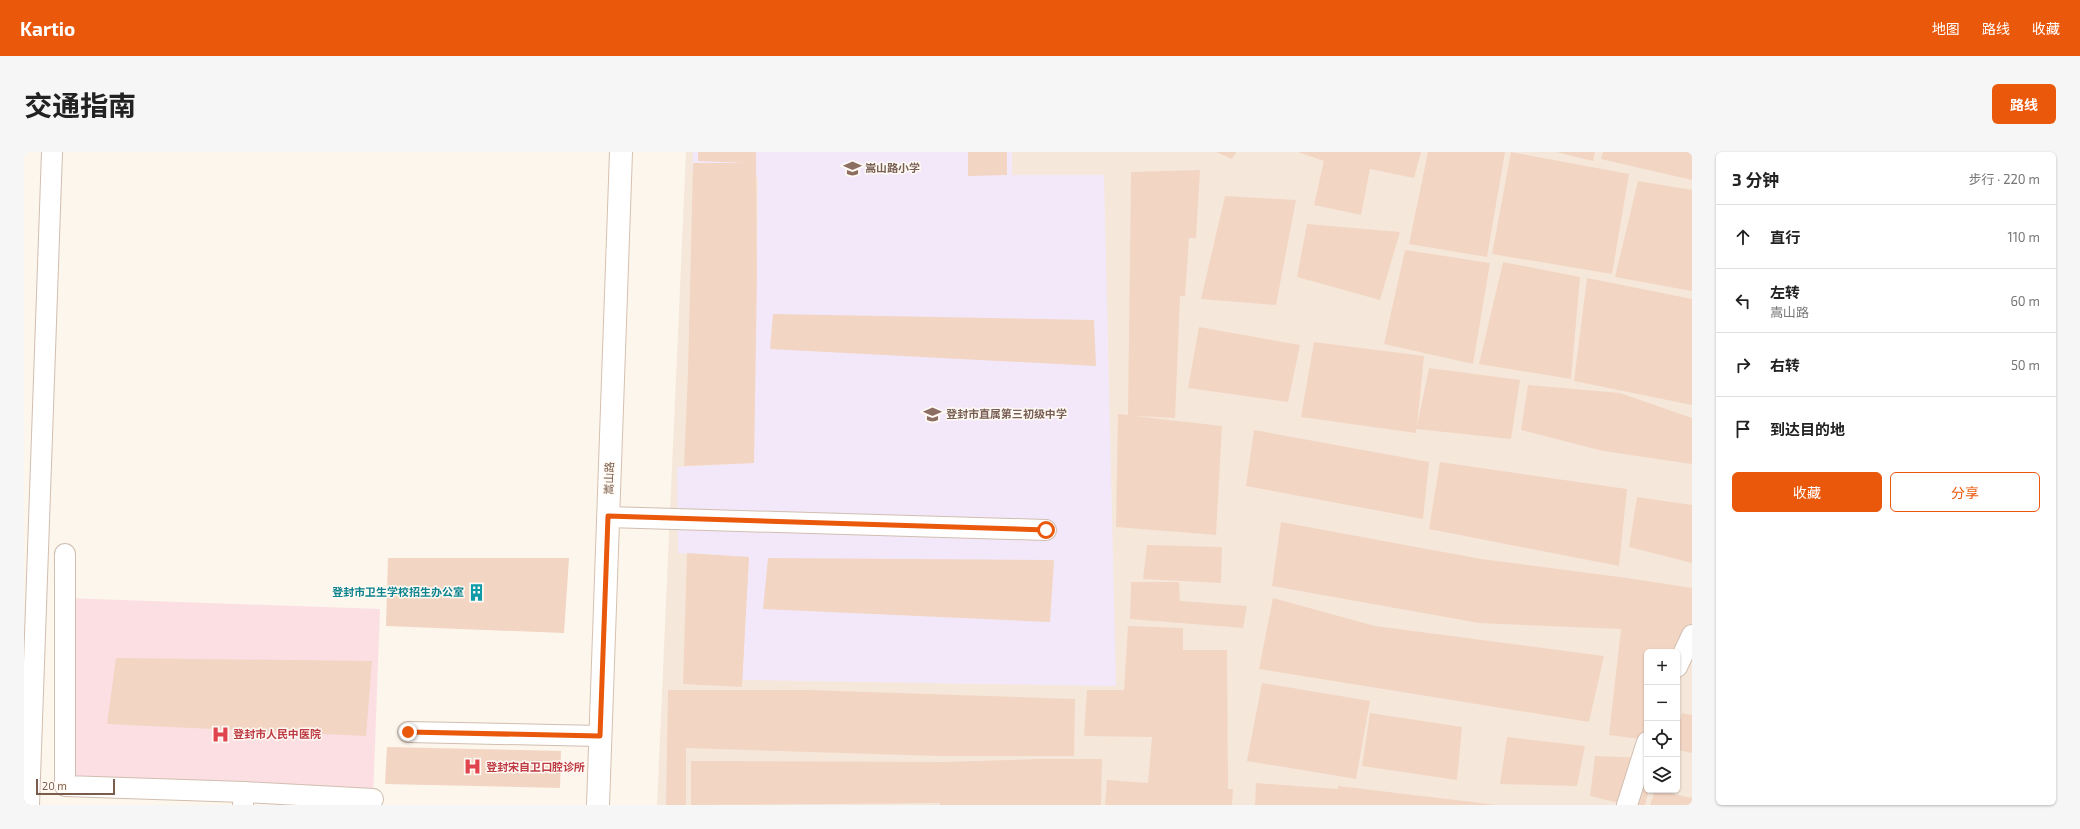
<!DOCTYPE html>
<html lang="zh">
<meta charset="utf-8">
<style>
:root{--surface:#fff;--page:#f6f6f6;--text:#222;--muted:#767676;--line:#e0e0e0;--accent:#ea580c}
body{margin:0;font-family:"Exo 2","Noto Sans SC",sans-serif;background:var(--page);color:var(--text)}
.controls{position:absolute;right:12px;bottom:12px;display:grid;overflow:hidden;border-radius:6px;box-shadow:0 1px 3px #0004}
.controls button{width:36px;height:36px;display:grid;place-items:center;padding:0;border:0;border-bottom:1px solid var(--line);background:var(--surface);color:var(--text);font:20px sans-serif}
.scale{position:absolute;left:12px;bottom:10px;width:79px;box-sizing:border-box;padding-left:4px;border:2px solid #7a5c4d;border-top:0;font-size:11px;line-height:14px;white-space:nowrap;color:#7a5c4d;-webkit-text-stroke:3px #fffaf3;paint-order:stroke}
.stop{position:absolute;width:12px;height:12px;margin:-9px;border:3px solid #ea580c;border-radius:50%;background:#fff}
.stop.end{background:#ea580c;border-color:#fff;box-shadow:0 1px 4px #0008}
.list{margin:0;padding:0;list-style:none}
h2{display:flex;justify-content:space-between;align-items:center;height:52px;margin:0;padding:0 16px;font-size:17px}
h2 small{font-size:13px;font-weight:400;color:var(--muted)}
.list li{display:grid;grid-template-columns:26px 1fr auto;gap:12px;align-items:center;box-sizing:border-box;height:64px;padding:0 16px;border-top:1px solid var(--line)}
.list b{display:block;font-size:15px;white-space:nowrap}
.list p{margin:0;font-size:13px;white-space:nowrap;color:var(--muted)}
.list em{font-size:13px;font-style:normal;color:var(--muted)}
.actions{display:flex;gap:8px;padding:12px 16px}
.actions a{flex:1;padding:9px 0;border:1px solid var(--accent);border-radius:6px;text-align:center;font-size:14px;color:var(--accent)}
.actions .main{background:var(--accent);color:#fff}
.icon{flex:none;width:22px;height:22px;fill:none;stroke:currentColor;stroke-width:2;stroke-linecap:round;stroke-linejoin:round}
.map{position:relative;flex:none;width:1668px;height:653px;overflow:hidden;border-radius:6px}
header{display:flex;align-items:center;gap:24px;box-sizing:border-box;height:56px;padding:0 20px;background:var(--accent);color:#fff}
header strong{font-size:19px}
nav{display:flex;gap:22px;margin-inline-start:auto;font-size:14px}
.intro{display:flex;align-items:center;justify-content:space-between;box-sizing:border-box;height:96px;padding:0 24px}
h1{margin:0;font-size:28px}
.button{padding:10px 18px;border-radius:6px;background:var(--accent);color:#fff;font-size:14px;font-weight:700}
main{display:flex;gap:24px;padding:0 24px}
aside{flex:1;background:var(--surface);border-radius:6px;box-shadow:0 1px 3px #0004}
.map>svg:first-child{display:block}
</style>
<header>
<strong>Kartio</strong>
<nav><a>地图</a><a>路线</a><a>收藏</a></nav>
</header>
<div class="intro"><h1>交通指南</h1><a class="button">路线</a></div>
<main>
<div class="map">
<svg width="1668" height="653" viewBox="0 0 1668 653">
<rect width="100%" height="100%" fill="#fdf6ec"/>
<path fill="#f5e8da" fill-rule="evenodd" d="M662,0H1668V653H633ZM1623,500H1653V638H1623Z"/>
<polygon fill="#f3e8fa" points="669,0 988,0 988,23 1080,23 1092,534 718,528 725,405 654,401 653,315 730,311 734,25 668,21"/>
<polygon fill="#fbdfe3" points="41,446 356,457 349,647 41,634"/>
<g fill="#f3d5c3">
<polygon points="674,0 732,0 733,121 730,311 660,314 664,220 669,11 721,11 674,9"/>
<polygon points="944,0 983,0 983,23 944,24"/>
<polygon points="1192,0 1212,0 1208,7"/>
<polygon points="1274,0 1397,0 1390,26 1346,17 1337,63 1290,53 1300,9"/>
<polygon points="1404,0 1481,0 1463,105 1385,92"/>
<polygon points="1487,0 1605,22 1588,122 1468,102"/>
<polygon points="1532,0 1571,0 1569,9"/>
<polygon points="1579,0 1668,0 1668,28 1577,7"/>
<polygon points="1176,18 1172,86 1165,86 1161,144 1156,144 1151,266 1110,264 1198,274 1192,383 1092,375 1094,262 1104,263 1107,20"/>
<polygon points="1614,29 1668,38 1668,139 1591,125"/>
<polygon points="1201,44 1272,48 1252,153 1177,147"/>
<polygon points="1283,72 1376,80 1356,148 1273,125"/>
<polygon points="1381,98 1466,111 1449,212 1360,192"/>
<polygon points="1479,110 1556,125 1547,227 1455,212"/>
<polygon points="1563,126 1668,147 1668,253 1550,229"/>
<polygon points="749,162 1070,168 1072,214 746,197"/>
<polygon points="1175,175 1276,193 1264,250 1164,236"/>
<polygon points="1290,190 1400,204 1393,274 1405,216 1496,228 1487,287 1392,277 1392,281 1277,265"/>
<polygon points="1504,233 1596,241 1668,266 1668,312 1579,299 1497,278"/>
<polygon points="1230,278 1405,310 1399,367 1222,334"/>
<polygon points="1416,310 1603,337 1595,414 1405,377"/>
<polygon points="1613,345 1668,353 1668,411 1605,395"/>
<polygon points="1257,370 1457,407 1603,426 1668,436 1668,474 1654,538 1653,500 1623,500 1623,588 1585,583 1597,477 1455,471 1248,434"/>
<polygon points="1123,393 1198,395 1197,431 1119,427"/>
<polygon points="663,401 725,405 718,535 659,532"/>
<polygon points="364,406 545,406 540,481 362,474"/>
<polygon points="744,406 1030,408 1026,470 739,457"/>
<polygon points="1107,430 1155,430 1156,449 1223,454 1219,476 1106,467"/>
<polygon points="1249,446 1351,474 1580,504 1565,570 1235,517"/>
<polygon points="1104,474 1159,476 1159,498 1203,498 1204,637 1209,637 1208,653 1081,653 1083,628 1124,631 1128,585 1060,584 1063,538 1100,538"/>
<polygon points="92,506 348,509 342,584 83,572"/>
<polygon points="1238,531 1346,549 1332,627 1223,609"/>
<polygon points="644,538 784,538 1051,547 1050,604 914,604 662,596 662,653 642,653"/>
<polygon points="1346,561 1438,575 1433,628 1338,614"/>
<polygon points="1658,561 1668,563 1668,601 1653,598 1653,579"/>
<polygon points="1483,585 1561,594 1553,634 1476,632"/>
<polygon points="363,595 537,599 536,636 361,632"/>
<polygon points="1571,604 1623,606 1623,638 1625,638 1621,653 1603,653 1566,644"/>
<polygon points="1014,607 1078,607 1077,653 916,653 916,651 667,653 667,609 920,610"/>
<polygon points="1232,631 1314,637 1314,634 1473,653 1231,653"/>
<polygon points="1631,638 1668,646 1668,653 1626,653"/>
</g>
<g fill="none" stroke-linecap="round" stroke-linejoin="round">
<defs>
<g id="street">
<polyline points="584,365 1022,378"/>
<polyline points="41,402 41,634 220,640 219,653"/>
<polyline points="1653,515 1668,483"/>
<polyline points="384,580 576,584"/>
<polyline points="220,640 349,647"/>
<polyline points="5,653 28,0"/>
<polyline points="1603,653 1623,590"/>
</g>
<polyline id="secondary" points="574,653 597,0"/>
</defs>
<use href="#street" stroke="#d1beb0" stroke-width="22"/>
<use href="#secondary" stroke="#d6c0b0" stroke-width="24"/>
<use href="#street" stroke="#fff" stroke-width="20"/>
<use href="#secondary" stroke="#fff" stroke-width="22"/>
</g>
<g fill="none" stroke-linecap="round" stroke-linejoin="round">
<polyline stroke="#ea580c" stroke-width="5" points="384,580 576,584 584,364 1022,378"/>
</g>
<defs>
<symbol id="school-bare" viewBox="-9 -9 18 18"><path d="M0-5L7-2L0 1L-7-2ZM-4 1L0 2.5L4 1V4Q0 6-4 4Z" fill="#8d6e63" stroke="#fffaf3" stroke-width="2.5" paint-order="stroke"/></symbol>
<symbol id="building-bare" viewBox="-9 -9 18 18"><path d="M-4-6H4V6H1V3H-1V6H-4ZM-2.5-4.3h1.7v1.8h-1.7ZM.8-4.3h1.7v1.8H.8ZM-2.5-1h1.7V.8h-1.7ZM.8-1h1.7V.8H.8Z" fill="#0f9aa8" stroke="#fffaf3" stroke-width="2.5" paint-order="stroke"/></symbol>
<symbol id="hospital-bare" viewBox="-9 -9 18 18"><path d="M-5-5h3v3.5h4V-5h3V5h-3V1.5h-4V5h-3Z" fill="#e0444e" stroke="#fffaf3" stroke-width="2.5" paint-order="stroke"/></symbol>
</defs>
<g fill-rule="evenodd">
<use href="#school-bare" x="816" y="4" width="25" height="25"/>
<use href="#school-bare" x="896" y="250" width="25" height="25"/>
<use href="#building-bare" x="440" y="428" width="25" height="25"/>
<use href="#hospital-bare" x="184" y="570" width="25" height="25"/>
<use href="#hospital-bare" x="436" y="602" width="25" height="25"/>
</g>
<g text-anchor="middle" stroke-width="3" stroke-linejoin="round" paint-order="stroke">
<g font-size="11" font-weight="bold" fill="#785e54" stroke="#fffaf3" text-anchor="start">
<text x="841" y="20">嵩山路小学</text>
<text x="922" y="266">登封市直属第三初级中学</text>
</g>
<g font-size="11" fill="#7a5c4d" stroke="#fffaf3">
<text transform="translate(585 326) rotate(-88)" y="4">嵩山路</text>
</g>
<g font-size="11" font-weight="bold" fill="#0d838f" stroke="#fffaf3" text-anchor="end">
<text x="440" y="444">登封市卫生学校招生办公室</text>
</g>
<g font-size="11" font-weight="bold" fill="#be3a42" stroke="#fffaf3" text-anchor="start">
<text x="209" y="586">登封市人民中医院</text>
<text x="462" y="619">登封宋自卫口腔诊所</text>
</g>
</g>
</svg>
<div class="controls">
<button>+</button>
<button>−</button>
<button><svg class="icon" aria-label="locate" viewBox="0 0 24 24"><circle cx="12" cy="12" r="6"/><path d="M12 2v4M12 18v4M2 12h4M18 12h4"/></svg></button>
<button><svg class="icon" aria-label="layers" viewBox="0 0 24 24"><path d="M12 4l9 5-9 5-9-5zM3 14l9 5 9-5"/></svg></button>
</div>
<div class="scale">20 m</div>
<div class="stop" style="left:1022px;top:378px"></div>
<div class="stop end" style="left:384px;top:580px"></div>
</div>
<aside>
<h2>3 分钟<small>步行 · 220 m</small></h2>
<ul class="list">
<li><svg class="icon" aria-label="ahead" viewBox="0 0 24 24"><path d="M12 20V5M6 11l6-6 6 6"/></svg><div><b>直行</b></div><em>110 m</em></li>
<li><svg class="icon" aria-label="left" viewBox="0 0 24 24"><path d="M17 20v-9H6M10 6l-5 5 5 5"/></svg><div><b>左转</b><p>嵩山路</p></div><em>60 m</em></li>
<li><svg class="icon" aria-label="right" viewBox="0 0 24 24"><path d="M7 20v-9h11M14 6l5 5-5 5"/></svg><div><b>右转</b></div><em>50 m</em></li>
<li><svg class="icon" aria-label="arrive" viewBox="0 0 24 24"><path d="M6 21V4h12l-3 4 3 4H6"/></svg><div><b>到达目的地</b></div></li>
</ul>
<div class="actions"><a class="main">收藏</a><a>分享</a></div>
</aside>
</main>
